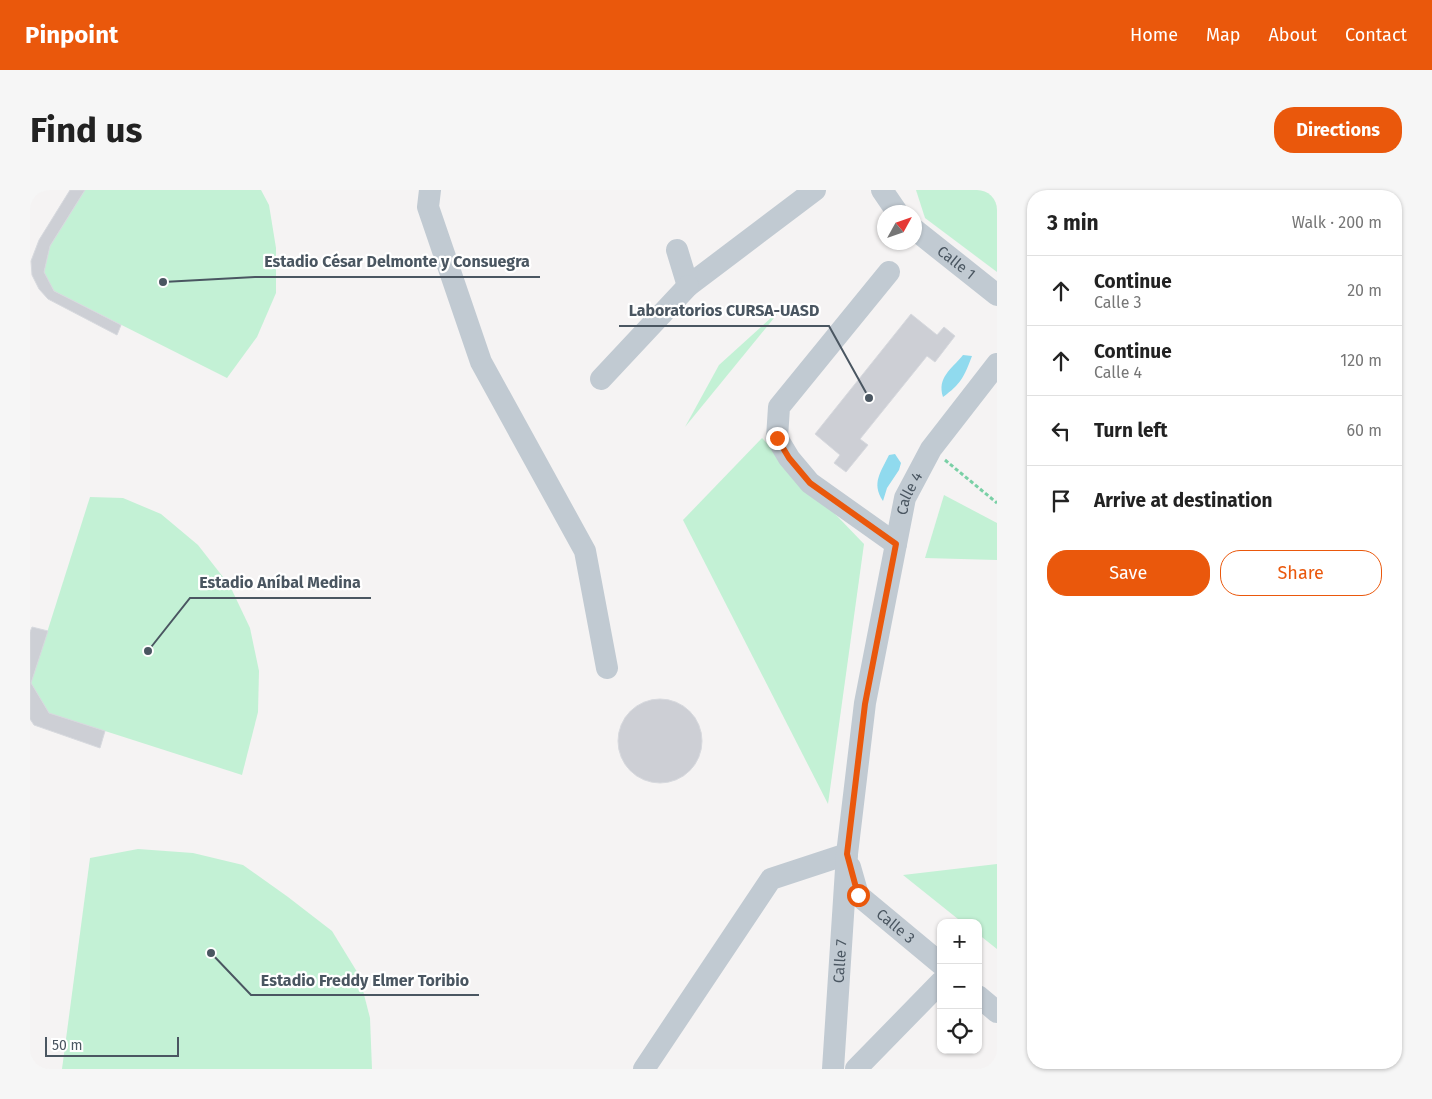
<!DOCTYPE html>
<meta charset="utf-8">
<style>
:root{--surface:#fff;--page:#f6f6f6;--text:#222;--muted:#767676;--line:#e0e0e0;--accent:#ea580c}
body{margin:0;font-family:"Fira Sans",sans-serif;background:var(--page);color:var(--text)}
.controls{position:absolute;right:15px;bottom:15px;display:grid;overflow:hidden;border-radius:10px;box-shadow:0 1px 4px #0004}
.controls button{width:45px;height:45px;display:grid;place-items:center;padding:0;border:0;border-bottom:1px solid var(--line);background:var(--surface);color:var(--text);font:25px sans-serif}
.compass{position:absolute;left:847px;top:15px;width:45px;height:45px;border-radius:50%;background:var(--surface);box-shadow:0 1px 4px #0004;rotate:50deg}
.scale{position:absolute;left:15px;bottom:12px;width:134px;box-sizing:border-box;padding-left:5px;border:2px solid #4a5661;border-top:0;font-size:14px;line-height:18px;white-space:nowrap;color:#4a5661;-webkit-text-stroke:4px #fff;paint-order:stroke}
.stop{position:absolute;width:15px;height:15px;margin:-11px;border:4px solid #ea580c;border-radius:50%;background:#fff}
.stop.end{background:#ea580c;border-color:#fff;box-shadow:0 1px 5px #0008}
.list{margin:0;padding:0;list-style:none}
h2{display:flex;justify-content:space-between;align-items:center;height:65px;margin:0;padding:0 20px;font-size:21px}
h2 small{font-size:16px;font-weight:400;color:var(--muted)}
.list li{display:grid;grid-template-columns:32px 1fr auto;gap:15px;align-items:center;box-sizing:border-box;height:70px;padding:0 20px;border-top:1px solid var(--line)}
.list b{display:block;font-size:19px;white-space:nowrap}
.list p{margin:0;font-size:16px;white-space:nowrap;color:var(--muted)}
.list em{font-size:16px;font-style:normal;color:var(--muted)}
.actions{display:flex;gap:10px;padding:15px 20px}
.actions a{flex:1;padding:11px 0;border:1px solid var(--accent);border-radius:20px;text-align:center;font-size:18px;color:var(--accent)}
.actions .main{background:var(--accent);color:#fff}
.icon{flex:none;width:28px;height:28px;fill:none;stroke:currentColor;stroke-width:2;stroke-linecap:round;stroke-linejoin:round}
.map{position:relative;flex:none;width:967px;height:879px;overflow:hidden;border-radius:20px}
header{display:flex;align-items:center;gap:30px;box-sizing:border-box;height:70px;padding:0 25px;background:var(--accent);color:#fff}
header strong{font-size:24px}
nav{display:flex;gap:28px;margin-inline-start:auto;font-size:18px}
.intro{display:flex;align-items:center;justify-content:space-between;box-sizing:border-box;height:120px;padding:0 30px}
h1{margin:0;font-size:35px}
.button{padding:12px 22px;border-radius:20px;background:var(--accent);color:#fff;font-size:18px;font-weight:700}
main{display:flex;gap:30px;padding:0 30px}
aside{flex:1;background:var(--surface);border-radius:20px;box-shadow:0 1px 4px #0004}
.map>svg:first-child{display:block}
</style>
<header>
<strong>Pinpoint</strong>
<nav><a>Home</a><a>Map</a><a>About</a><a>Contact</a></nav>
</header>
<div class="intro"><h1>Find us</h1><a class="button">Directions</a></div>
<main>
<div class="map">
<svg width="967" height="879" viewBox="0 0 967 879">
<rect width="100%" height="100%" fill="#f5f3f3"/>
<g fill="#c3f1d5">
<polygon points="55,0 231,0 239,15 246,58 246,103 227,147 197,188 24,101 14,82 20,56"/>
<polygon points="886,0 967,0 967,82 895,28"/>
<polygon points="753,117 655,237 689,175"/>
<polygon points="732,248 834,354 798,614 653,330"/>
<polygon points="914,305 967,333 967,370 895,368"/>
<polygon points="60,307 93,308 131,324 168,355 200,396 220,438 229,481 228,522 212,585 19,523 1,493"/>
<polygon points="108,659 163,663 213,675 258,707 302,741 329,785 340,828 342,879 32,879 60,668"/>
<polygon points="967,674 967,759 948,744 948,733 933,733 873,685"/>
</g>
<g fill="#90daee">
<path d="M933,165L942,166C934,187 931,194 913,207C907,187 921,180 933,165Z"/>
<path d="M865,264L871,273L869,280L857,298L853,311C841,293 851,282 859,265Z"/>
</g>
<g fill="#cdcfd5" stroke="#d7d9de">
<polygon points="40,0 55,0 20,56 14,82 24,101 91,135 87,145 18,109 9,99 2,85 1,71 9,50"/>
<polygon points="881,124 907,145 914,137 925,146 905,172 897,166 830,249 838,255 816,282 804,273 810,265 785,244"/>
<polygon points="2,437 18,441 1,493 19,523 75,541 70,558 4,535 0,529 0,442"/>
<circle cx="630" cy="551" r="42"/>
</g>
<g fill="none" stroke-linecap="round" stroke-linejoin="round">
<polyline stroke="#7ad0a6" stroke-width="3" stroke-dasharray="4 2.5" stroke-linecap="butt" points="915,270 967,313"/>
<g stroke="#c1cad2" stroke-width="22">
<polyline points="400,0 398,17 451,172 555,361 577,478"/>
<polyline points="852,0 867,22"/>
<path id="s1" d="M884,39L967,105"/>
<polyline points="647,60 658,96 785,0"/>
<polyline points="859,82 749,217 747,248 759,268 780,293 866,354"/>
<polyline points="571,189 658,96"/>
<path id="s2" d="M820,677L828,705L911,774"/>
<polyline points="948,806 967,822"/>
<polyline points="614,879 741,689 817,664"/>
<path id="s3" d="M803,879L817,664L835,513L875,308L901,259L967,174"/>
<polyline points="826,879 911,792"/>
</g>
</g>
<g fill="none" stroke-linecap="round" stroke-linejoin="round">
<polyline stroke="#ea580c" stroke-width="6" points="747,248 759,268 780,293 866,354 835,514 817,664 828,705"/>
</g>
<g text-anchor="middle" stroke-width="4.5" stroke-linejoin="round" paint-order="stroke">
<g font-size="15" fill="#4a5661" stroke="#fff">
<text dy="5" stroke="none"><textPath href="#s1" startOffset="54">Calle 1</textPath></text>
<text dy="5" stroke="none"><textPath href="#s3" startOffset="582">Calle 4</textPath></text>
<text dy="5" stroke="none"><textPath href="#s2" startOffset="78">Calle 3</textPath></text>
<text dy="5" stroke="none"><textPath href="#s3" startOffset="108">Calle 7</textPath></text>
</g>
</g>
<path fill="none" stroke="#4a5661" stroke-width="2" d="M133 92L225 87H510M839 208L799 136H589M118 461L160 408H341M181 763L221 805H449"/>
<g fill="#4a5661" stroke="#fff" stroke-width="2">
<circle cx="133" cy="92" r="5"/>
<circle cx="839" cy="208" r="5"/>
<circle cx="118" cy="461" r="5"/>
<circle cx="181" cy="763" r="5"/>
</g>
<g font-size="16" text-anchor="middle" font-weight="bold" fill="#4a5661" stroke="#fff" stroke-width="4.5" stroke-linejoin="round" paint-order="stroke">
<text x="367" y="77">Estadio César Delmonte y Consuegra</text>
<text x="694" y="126">Laboratorios CURSA-UASD</text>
<text x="250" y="398">Estadio Aníbal Medina</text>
<text x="335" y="796">Estadio Freddy Elmer Toribio</text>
</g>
</svg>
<div class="controls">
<button>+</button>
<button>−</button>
<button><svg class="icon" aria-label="locate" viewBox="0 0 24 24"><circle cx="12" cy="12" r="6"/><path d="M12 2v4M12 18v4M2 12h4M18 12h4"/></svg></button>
</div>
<svg class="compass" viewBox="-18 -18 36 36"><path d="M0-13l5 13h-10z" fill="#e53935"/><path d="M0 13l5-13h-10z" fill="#767676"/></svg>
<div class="scale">50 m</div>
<div class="stop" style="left:828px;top:705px"></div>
<div class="stop end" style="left:747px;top:248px"></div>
</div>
<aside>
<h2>3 min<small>Walk · 200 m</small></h2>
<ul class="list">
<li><svg class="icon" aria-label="ahead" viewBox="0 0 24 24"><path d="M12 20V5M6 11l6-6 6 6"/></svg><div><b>Continue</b><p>Calle 3</p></div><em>20 m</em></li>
<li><svg class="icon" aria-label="ahead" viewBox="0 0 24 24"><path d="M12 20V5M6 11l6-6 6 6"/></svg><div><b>Continue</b><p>Calle 4</p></div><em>120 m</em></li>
<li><svg class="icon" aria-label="left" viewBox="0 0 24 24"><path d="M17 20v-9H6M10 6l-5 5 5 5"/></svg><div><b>Turn left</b></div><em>60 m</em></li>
<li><svg class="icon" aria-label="arrive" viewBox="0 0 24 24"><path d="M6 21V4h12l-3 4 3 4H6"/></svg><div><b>Arrive at destination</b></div></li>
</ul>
<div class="actions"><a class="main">Save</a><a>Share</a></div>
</aside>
</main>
